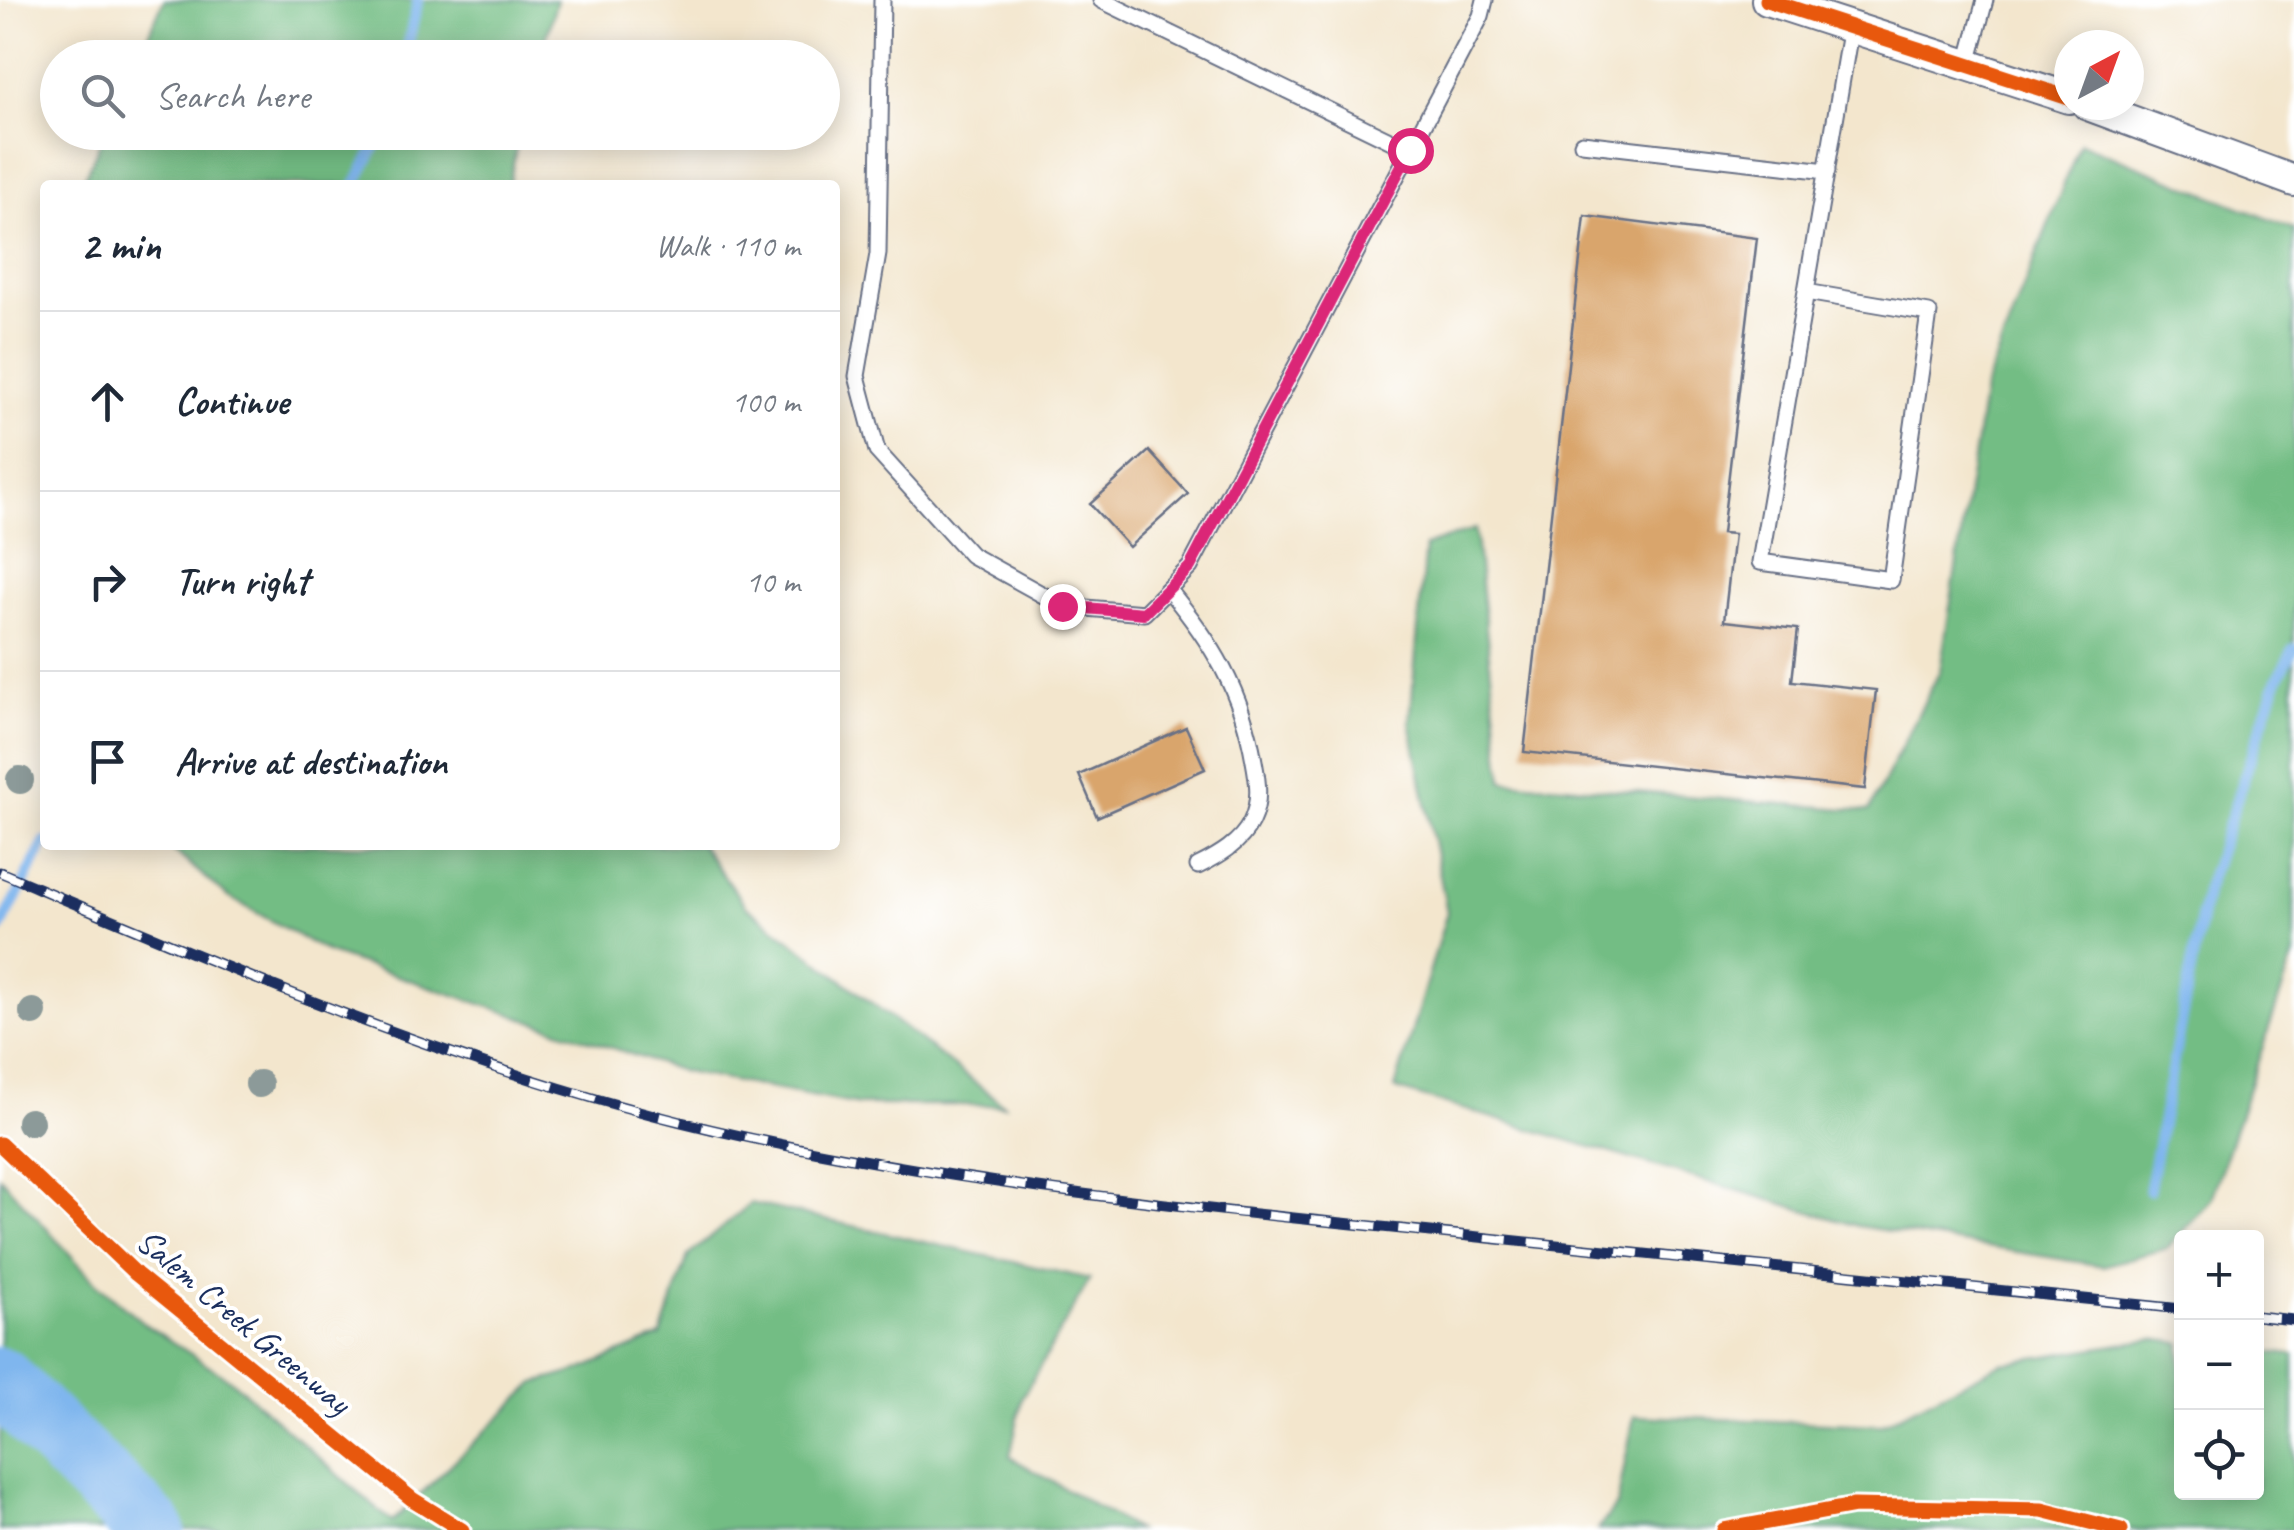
<!DOCTYPE html>
<meta charset="utf-8">
<style>
:root{--surface:#fff;--page:#f6f6f7;--text:#1f2937;--muted:#747a83;--line:#e0e1e3}
body{margin:0;font-family:Caveat,sans-serif;background:var(--page);color:var(--text)}
.controls{position:absolute;right:30px;bottom:30px;display:grid;overflow:hidden;border-radius:10px;box-shadow:0 5px 25px #0003}
.controls button{width:90px;height:90px;display:grid;place-items:center;padding:0;border:0;border-bottom:2px solid var(--line);background:var(--surface);color:var(--text);font:50px sans-serif}
.compass{position:absolute;left:2054px;top:30px;width:90px;height:90px;border-radius:50%;background:var(--surface);box-shadow:0 5px 25px #0003;rotate:41deg}
.stop{position:absolute;width:30px;height:30px;margin:-22px;border:8px solid #db2777;border-radius:50%;background:#fff}
.stop.end{background:#db2777;border-color:#fff;box-shadow:0 2px 10px #0008}
.list{margin:0;padding:0;list-style:none}
h2{display:flex;justify-content:space-between;align-items:center;height:130px;margin:0;padding:0 40px;font-size:42px}
h2 small{font-size:32px;font-weight:400;color:var(--muted)}
.list li{display:grid;grid-template-columns:65px 1fr auto;gap:30px;align-items:center;box-sizing:border-box;height:180px;padding:0 40px;border-top:2px solid var(--line)}
.list b{display:block;font-size:38px;white-space:nowrap}
.list em{font-size:32px;font-style:normal;color:var(--muted)}
.icon{flex:none;width:55px;height:55px;fill:none;stroke:currentColor;stroke-width:2;stroke-linecap:round;stroke-linejoin:round}
.map{position:relative;flex:none;width:2294px;height:1530px;overflow:hidden}
.search{position:absolute;background:var(--surface);box-shadow:0 5px 25px #0003;left:40px;top:40px;width:800px;height:110px;display:flex;align-items:center;gap:25px;box-sizing:border-box;padding:0 35px;border-radius:55px;color:var(--muted);font-size:38px}
.panel{position:absolute;background:var(--surface);box-shadow:0 5px 25px #0003;left:40px;top:180px;width:800px;height:670px;border-radius:10px}
.map>svg:first-child{display:block}
</style>
<div class="map">
<svg width="2294" height="1530" viewBox="0 0 2294 1530">
<rect width="100%" height="100%" fill="#fff"/>
<filter id="ink" filterUnits="userSpaceOnUse"><feTurbulence type="fractalNoise" baseFrequency=".01" numOctaves="2"/><feDisplacementMap in="SourceGraphic" scale="20" xChannelSelector="R" yChannelSelector="G"/><feConvolveMatrix kernelMatrix="1 2 1 2 8 2 1 2 1" color-interpolation-filters="sRGB"/></filter>
<filter id="wash" filterUnits="userSpaceOnUse"><feTurbulence type="fractalNoise" baseFrequency=".0048" numOctaves="4" result="noise"/><feDisplacementMap in="SourceGraphic" scale="40" xChannelSelector="R" yChannelSelector="G"/><feGaussianBlur stdDeviation="2.25" result="paint"/><feColorMatrix in="noise" values="0 0 0 0 0 0 0 0 0 0 0 0 0 0 0 0 0 1.4 0 .05"/><feComposite in="paint" operator="in"/></filter>
<g filter="url(#wash)">
<rect width="100%" height="100%" fill="#f3e6cd"/>
<g fill="#73bd84" stroke="#477671" stroke-width="2.5">
<polygon points="164,0 557,0 541,57 138,57"/>
<polygon points="105,132 519,132 519,133 509,185 81,185"/>
<polygon points="2080,143 2294,229 2294,955 2211,1199 2168,1248 2103,1266 1858,1226 1395,1089 1447,912 1410,722 1425,546 1475,529 1503,781 1869,811 1940,671 1984,389"/>
<polygon points="167,845 701,845 745,905 1004,1105 859,1105 684,1072 329,953 227,896"/>
<polygon points="0,1177 97,1284 146,1325 231,1380 392,1522 535,1383 578,1371 661,1336 688,1256 751,1203 1090,1279 1022,1398 1010,1457 1137,1530 0,1530"/>
<polygon points="2152,1339 2181,1343 2182,1492 2256,1492 2257,1351 2294,1355 2294,1530 1598,1530 1617,1504 1634,1416 1880,1425 2002,1363"/>
</g>
<g fill="none" stroke-linecap="round" stroke-linejoin="round">
<g stroke="#7fb6ee" stroke-width="11">
<polyline points="405,58 418,0"/>
<polyline points="355,185 383,132"/>
<polyline points="0,929 45,842"/>
<polyline points="2149,1190 2206,890 2277,680 2294,649"/>
</g>
<polyline stroke="#7fb6ee" stroke-width="68" points="0,1381 151,1530"/>
</g>
<g id="blocks">
<g fill="#d9a56c">
<polygon points="1585,216 1757,238 1722,533 1734,534 1724,621 1798,629 1792,681 1876,690 1865,789 1524,752"/>
<polygon points="1149,451 1188,494 1129,547 1090,504"/>
<polygon points="1186,727 1205,769 1097,817 1079,775"/>
</g>
</g>
</g>
<g filter="url(#ink)">
<use href="#blocks" fill-opacity="0" stroke="#676f85" stroke-width="2.5"/>
<g fill="none" stroke-linecap="round" stroke-linejoin="round">
<defs>
<g id="service">
<polyline points="882,0 878,254 857,376 877,451 971,555 1063,606 1144,613 1190,567 1481,16 1485,0"/>
<polyline points="1101,0 1410,150"/>
<polyline points="1968,64 1985,0"/>
<polyline points="1582,143 1827,171"/>
<polyline points="1806,292 1929,313 1891,580 1760,562 1851,26"/>
<path d="M1168,589C1212,642 1242,691 1254,761C1258,782 1261,801 1251,822C1241,843 1218,856 1198,866"/>
</g>
<g id="minor">
<polyline points="1767,0 2069,98"/>
<polyline points="2088,105 2294,181"/>
</g>
</defs>
<use href="#service" stroke="#676f85" stroke-width="19"/>
<use href="#minor" stroke="#676f85" stroke-width="34"/>
<use href="#service" stroke="#fff" stroke-width="15"/>
<use href="#minor" stroke="#fff" stroke-width="30"/>
<defs>
<g id="rail">
<path d="M0,872C241,974 484,1080 741,1136C969,1186 1200,1209 1431,1232C1681,1258 1931,1283 2182,1309"/>
<polyline points="2256,1316 2294,1320"/>
</g>
</defs>
<use href="#rail" stroke="#1b2f5e" stroke-width="11"/>
<use href="#rail" stroke="#fff" stroke-width="8" stroke-dasharray="22" stroke-linecap="butt"/>
<defs>
<g id="cycleway">
<polyline points="1767,0 2069,98"/>
<polyline points="0,1144 136,1274 412,1499 462,1530"/>
<polyline points="1724,1530 1854,1506 2042,1510 2121,1530"/>
</g>
</defs>
<use href="#cycleway" stroke="#fff" stroke-width="21"/>
<use href="#cycleway" stroke="#e8590c" stroke-width="15"/>
</g>
<g fill="#8c9a99">
<circle cx="20" cy="780" r="14"/>
<circle cx="33" cy="1012" r="14"/>
<circle cx="259" cy="1084" r="14"/>
<circle cx="30" cy="1122" r="14"/>
</g>
</g>
<g fill="none" stroke-linecap="round" stroke-linejoin="round" filter="url(#ink)">
<polyline stroke="#db2777" stroke-width="12" points="1062,606 1144,613 1190,567 1410,150"/>
</g>
<g text-anchor="middle" stroke-width="8" stroke-linejoin="round" paint-order="stroke">
<g font-size="35" fill="#1b2f5e" stroke="#fff">
<text transform="translate(244 1321) rotate(40)" y="12">Salem Creek Greenway</text>
</g>
</g>
</svg>
<div class="controls">
<button>+</button>
<button>−</button>
<button><svg class="icon" aria-label="locate" viewBox="0 0 24 24"><circle cx="12" cy="12" r="6"/><path d="M12 2v4M12 18v4M2 12h4M18 12h4"/></svg></button>
</div>
<svg class="compass" viewBox="-18 -18 36 36"><path d="M0-13l5 13h-10z" fill="#e53935"/><path d="M0 13l5-13h-10z" fill="#747a83"/></svg>
<div class="stop" style="left:1410px;top:150px"></div>
<div class="stop end" style="left:1062px;top:606px"></div>
<div class="search"><svg class="icon" aria-label="search" viewBox="0 0 24 24"><circle cx="10" cy="10" r="6"/><path d="M15 15l6 6"/></svg>Search here</div>
<section class="panel">
<h2>2 min<small>Walk · 110 m</small></h2>
<ul class="list">
<li><svg class="icon" aria-label="ahead" viewBox="0 0 24 24"><path d="M12 20V5M6 11l6-6 6 6"/></svg><div><b>Continue</b></div><em>100 m</em></li>
<li><svg class="icon" aria-label="right" viewBox="0 0 24 24"><path d="M7 20v-9h11M14 6l5 5-5 5"/></svg><div><b>Turn right</b></div><em>10 m</em></li>
<li><svg class="icon" aria-label="arrive" viewBox="0 0 24 24"><path d="M6 21V4h12l-3 4 3 4H6"/></svg><div><b>Arrive at destination</b></div></li>
</ul>
</section>
</div>
